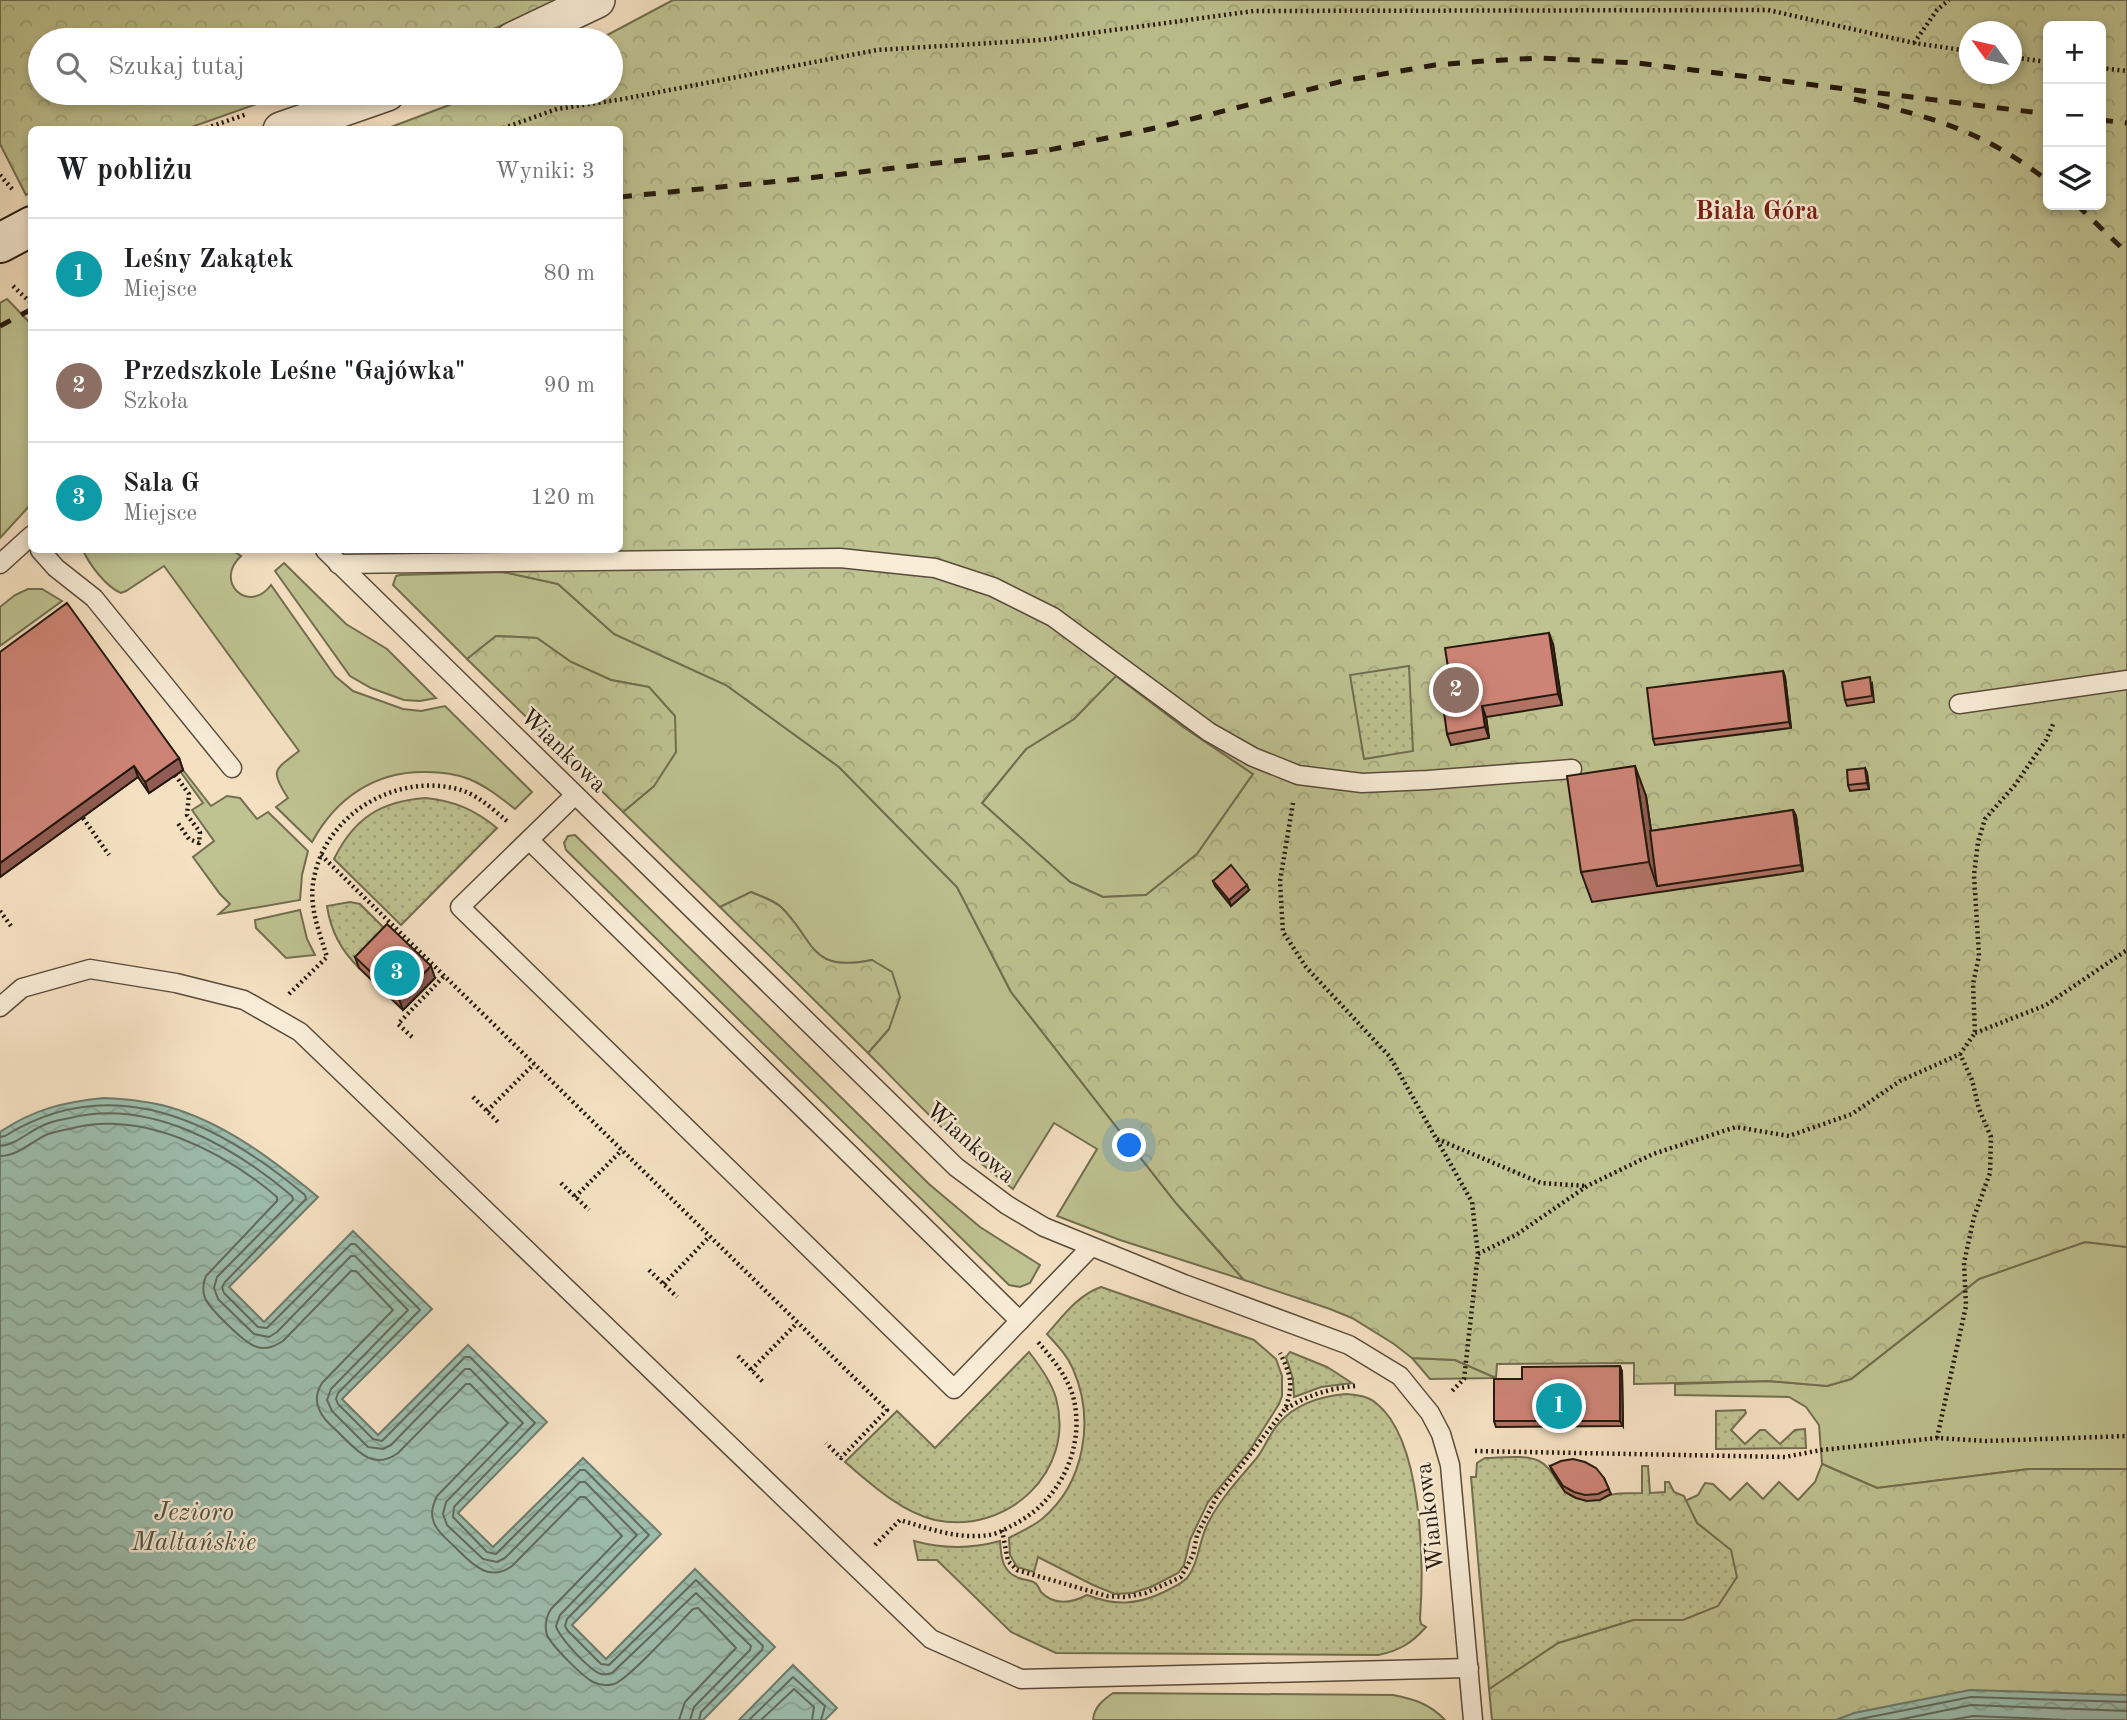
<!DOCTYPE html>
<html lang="pl">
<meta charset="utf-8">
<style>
:root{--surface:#fff;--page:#f6f6f6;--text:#202124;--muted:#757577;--line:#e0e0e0;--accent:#7c3aed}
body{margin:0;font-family:"Old Standard TT",serif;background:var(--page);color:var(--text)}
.controls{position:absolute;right:21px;top:21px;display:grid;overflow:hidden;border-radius:10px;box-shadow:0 4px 10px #0003}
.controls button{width:63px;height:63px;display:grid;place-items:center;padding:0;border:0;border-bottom:2px solid var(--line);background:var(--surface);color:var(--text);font:35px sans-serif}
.compass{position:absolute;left:1959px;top:21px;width:63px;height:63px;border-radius:50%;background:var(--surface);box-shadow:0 4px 10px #0003;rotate:303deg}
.you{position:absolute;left:1130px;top:1146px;width:24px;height:24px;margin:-18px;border:5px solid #fff;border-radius:50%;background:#1a73e8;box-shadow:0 0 0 10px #1a73e833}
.badge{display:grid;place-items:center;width:46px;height:46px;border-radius:50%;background:var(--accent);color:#fff;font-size:23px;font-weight:700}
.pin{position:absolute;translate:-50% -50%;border:4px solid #fff;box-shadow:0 2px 7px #0006}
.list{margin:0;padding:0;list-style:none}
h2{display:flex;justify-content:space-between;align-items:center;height:91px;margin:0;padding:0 28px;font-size:30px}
h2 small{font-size:23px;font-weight:400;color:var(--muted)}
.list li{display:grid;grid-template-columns:46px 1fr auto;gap:21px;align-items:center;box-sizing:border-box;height:112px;padding:0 28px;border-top:2px solid var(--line)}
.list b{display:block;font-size:26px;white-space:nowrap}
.list p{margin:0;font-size:23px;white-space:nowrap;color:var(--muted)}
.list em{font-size:23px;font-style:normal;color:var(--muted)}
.icon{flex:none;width:38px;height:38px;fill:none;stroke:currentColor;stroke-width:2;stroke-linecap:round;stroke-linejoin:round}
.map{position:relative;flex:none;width:2127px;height:1720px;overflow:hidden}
.search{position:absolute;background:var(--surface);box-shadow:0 4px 10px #0003;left:28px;top:28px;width:595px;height:77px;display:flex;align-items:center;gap:18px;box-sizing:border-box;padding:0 24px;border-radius:38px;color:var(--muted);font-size:26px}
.panel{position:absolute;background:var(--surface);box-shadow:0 4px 10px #0003;left:28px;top:126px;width:595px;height:427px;border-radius:10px}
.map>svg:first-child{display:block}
</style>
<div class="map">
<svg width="2127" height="1720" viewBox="0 0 2127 1720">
<defs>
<pattern id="forest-crowns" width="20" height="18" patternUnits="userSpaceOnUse" patternTransform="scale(1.75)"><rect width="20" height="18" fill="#bfc291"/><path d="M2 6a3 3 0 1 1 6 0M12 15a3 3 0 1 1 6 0" fill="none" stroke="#a4a67c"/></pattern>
<pattern id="park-dots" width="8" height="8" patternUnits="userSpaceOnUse" patternTransform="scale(1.75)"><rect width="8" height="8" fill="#bfc291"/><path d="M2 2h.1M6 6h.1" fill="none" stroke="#a4a67c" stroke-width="1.8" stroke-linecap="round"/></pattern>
<pattern id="water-waves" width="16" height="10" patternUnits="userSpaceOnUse" patternTransform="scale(1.75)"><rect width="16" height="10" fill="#9dbeae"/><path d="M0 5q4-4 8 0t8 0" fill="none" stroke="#87a394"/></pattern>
</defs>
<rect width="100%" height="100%" fill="#f5e1c2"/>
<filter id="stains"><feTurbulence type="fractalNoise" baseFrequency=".00286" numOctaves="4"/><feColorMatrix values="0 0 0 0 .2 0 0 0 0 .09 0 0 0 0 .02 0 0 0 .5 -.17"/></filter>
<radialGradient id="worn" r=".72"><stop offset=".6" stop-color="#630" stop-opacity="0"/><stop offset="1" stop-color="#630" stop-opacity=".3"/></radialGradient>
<g fill="#bfc291" stroke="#726e4f" stroke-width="2">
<polygon points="7,299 31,324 32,503 0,538 0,303"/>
<path d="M83,550H232L241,556C213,582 249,615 271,585L335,676L353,691L403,709L421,711L445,706L532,792L515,809C501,798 486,786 469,779C456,774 441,772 426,772C375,771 336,798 312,842L276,807L288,798C269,769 275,770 299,751L164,566L126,591L121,593C106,587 89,564 83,550Z"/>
<polygon points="284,563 346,624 387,649 436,698 420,701 404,700 371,688 350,676 275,571"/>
<path d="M503,572L558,584L614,634L726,685L839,767L957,887L1011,992L1176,1203L1244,1280L1120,1240L1057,1216L1097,1149L1054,1123L1013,1189C960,1149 915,1101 868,1053L889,1029L872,960C808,973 816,942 781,907C774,900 760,896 751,892L720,907L623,812L654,786L649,687L611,680L571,662L537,638L496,636L467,659L393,585L396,576L400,575Z"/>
<polygon points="28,589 42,589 62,601 0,646 0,607 15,595"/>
<polygon points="1116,675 1182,726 1253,774 1197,854 1146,895 1103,897 1070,882 982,803 1026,749 1074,719"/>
<polygon points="183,770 211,806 227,796 240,798 257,819 268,812 308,851 302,875 300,900 219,914 230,904 220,894 193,857 214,841 192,810 203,803 180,771"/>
<polygon points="575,835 929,1184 980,1227 1040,1265 1030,1283 1020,1287 1009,1285 566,850 564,843 568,836"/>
<polygon points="300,910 307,939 315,955 286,958 256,928 255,920"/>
<polygon points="2085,1242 2127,1247 2127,1469 2029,1469 1877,1488 1822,1464 1819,1425 1806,1407 1789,1397 1675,1395 1675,1384 1768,1381 1827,1386 1851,1379 1979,1279"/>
<polygon points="1412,1358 1455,1360 1496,1378 1430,1379"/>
<path d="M1113,1693L1393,1695C1414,1699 1430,1704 1445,1720H1093C1094,1707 1103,1700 1113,1693Z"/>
</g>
<g fill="url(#forest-crowns)" stroke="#726e4f" stroke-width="2" fill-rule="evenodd">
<polygon points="0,0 560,0 468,40 40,40 40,93 288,93 186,129 32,130 31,192 26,195 0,144"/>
<path d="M673,0H2127V1247L2085,1242L1979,1279L1851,1379L1827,1386L1768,1381L1634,1384V1363L1497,1364L1496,1378L1455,1360L1412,1358L1394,1344L1352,1318L1330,1309L1244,1280L1176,1203L1011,992L957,887L839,767L726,685L614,634L558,584L503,572L492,552V550H620V130H383L481,93H611V40H598ZM2048,26H2101V205H2048ZM1969,32H2011V74H1969ZM1116,676L1182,726L1253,774L1197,854L1146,895L1103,897L1070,882L982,803L1026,749L1074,719Z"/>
<polygon points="496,636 537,638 571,662 611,680 649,687 675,716 676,752 654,786 623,812 467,659"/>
<path d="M751,892C760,896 773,900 781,907C816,941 808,973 872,960L892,972L900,997L889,1029L868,1053L720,907Z"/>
<polygon points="1822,1464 1877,1488 2029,1469 2127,1469 2127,1720 1492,1720 1489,1689 1558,1643 1633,1620 1683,1620 1731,1551 1697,1523 1685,1501 1698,1495 1705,1483 1713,1484 1730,1500 1747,1483 1763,1499 1779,1482 1798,1500 1815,1482"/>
</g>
<g fill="url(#park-dots)" stroke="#726e4f" stroke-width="2">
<polygon points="1409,666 1413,751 1364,759 1350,675"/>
<path d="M426,798C455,801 475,810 497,828L401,925L334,859C354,818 381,801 426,798Z"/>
<path d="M350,902L360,904L391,935L359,968C341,950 331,932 327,906Z"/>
<path d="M1101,1287L1254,1340L1276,1359L1282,1376V1396L1279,1404L1250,1450L1208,1502L1190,1540L1184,1565L1178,1573L1151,1587L1132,1593L1115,1594L1093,1585L1038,1557L1034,1572L1017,1567L1010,1555L1009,1538C1020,1532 1032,1527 1042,1519C1085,1483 1095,1419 1073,1369C1067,1355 1057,1345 1047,1334C1063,1316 1078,1295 1101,1287Z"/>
<path d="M1029,1352C1040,1366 1051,1381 1056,1398C1076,1472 1007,1535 935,1520C901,1512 871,1484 845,1462L897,1411L935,1448Z"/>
<polygon points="1290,1352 1327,1367 1352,1383 1321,1387 1294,1397 1293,1379 1286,1357"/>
<path d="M1346,1394C1357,1395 1368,1396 1376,1403C1423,1440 1424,1564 1420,1619L1421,1624L1426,1627C1412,1643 1399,1651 1378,1655L1056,1653L1011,1632L937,1560H918L914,1541C944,1549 970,1549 1000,1541C1001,1557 1002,1572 1019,1578C1023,1580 1031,1580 1035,1583C1037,1584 1040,1590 1041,1592C1054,1606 1072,1603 1087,1595C1115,1606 1137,1605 1164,1592C1172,1588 1181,1584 1187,1578C1199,1563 1199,1540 1208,1523C1221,1498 1238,1480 1256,1459C1265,1448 1269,1434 1279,1423C1296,1404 1322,1396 1346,1394Z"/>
<polygon points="1745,1410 1746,1413 1731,1430 1745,1444 1760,1430 1765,1430 1780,1444 1795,1430 1805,1429 1806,1448 1716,1449 1716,1411"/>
<path d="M1485,1458C1501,1458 1524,1454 1539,1461C1556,1469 1557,1493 1577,1498C1594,1502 1601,1496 1615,1494C1624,1493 1633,1493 1642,1493V1466H1648L1650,1493L1665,1492V1482H1669L1674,1492L1684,1496L1697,1523L1731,1550L1737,1577L1718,1606L1683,1620H1633L1558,1643L1489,1689L1471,1477H1476L1477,1463Z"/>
</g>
<g fill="url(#water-waves)" stroke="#6d7c6e" stroke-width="2">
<path d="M104,1098C126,1099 148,1101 169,1107C225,1123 273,1160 318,1197L229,1287L264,1322L353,1231L432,1309L342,1399L378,1435L468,1345L547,1422L458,1513L493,1547L583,1458L661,1534L572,1625L606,1659L695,1569L775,1647L703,1720H0V1132C34,1109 64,1102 104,1098Z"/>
<polygon points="793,1665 837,1708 825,1720 739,1720"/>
<polygon points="1970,1690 2127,1695 2127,1720 1836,1720 1854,1713"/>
</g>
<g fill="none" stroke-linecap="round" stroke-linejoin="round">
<g stroke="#616c5e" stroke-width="2">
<path d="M0,1137L5,1136C113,1069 218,1122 305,1195L306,1199L225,1282L222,1287L224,1293L258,1327L267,1328L351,1244H355L420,1310L338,1393L336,1399L338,1404L373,1439L382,1441L465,1357H470L535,1423L454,1507L453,1517L487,1552L496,1554L580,1470H585L649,1535L567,1619L565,1626L568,1631L601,1664L609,1665L696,1580L763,1646L762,1650L701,1712L699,1720"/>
<path d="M0,1146C16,1145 29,1131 44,1125C52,1121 61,1120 70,1118C150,1098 233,1146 292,1196L293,1200L217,1277L214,1288L218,1299L254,1334L269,1337L277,1332L351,1256H355L408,1310L331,1389L327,1400L332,1411L368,1447L383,1449L391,1445L465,1369H470L523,1423L446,1502L443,1514L447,1525L483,1559L497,1562L505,1558L580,1482H585L637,1535L560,1615L556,1626C559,1637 589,1670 601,1674C606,1675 607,1674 612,1673L696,1593L751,1646L750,1650L694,1707L690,1720"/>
<path d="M0,1156C18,1156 32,1141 48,1134C55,1132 62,1130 69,1129C142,1109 223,1151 277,1197V1201L206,1276C203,1283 202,1290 205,1298C210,1309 245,1344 257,1347C267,1350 275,1346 283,1341L351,1271H356L393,1310L322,1383C317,1391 315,1400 319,1409C323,1420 333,1427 341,1435C357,1451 374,1471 398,1453L466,1384H470L508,1423L437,1496C433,1505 430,1513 434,1523C438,1533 448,1540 456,1548C472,1564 489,1583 512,1566L580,1497H585L622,1536L551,1609C546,1617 544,1625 547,1635C552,1646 582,1676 593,1682C599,1685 607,1686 614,1684C629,1679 679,1623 693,1609L698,1608L736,1648L685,1702L679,1720"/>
<polyline points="749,1720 793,1677 825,1706 821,1720"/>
<polyline points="761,1720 794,1689 814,1707 812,1720"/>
<polyline points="1855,1720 1971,1697 2127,1702"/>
<polyline points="1898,1720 1971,1705 2127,1711"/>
<polyline points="1951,1720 1973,1716 2066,1720"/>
</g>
<defs>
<g id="lane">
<polyline points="40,550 56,568 94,598 232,768"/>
<polyline points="325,550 956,1167 1007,1205 1044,1227 1184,1284 1349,1345 1400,1376 1430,1413 1441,1434 1450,1465 1473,1720"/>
<polyline points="0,564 32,535"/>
<polyline points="338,564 840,558 935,568 993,587 1053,617 1209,732 1253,757 1298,775 1362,783 1428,780 1572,769"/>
<polyline points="1959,704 2127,680"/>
<polyline points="575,795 460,907 954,1389 1091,1247"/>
<polyline points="529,840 1020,1321"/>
<polyline points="0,1007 22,988 90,969 176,983 244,1000 300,1032 931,1639 1021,1679 1469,1668"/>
</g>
<g id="street">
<polyline points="513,40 597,0"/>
<polyline points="281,130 387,93"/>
</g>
<polyline id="secondary" points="0,243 32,226"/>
</defs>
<use href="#lane" stroke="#594b3a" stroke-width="21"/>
<use href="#street" stroke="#594b3a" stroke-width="38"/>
<use href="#secondary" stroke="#25190d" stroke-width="42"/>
<g stroke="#25190d" stroke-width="4.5" stroke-dasharray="2 3.5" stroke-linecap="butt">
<polyline points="1914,43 1937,10 1949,0"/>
<polyline points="2011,57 2048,62"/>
<polyline points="2101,68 2127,71"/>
<polyline points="201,130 247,114"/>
<polyline points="498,130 557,109 623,99 877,50 1040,40 1254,11 1768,10 1914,43 1969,51"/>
<polyline points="0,175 13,190"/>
<polyline points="13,286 32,304"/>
<polyline points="175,775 189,794 187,815 200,832 199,843 189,839 177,822"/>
<polyline points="1293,803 1280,881 1283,932 1306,967 1390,1057 1472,1202 1478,1254 1464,1379 1450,1393"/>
<polyline points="83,818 109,855"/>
<polyline points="321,855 887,1410 841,1458 826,1443"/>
<polyline points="0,911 11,926"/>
<path d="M289,994L327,957C319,931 308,905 314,878C326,812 401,770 464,791C480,797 495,811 508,822"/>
<polyline points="1975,1033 2046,1005 2127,950"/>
<polyline points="412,1037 398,1024 444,976"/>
<polyline points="473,1097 500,1124"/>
<polyline points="487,1111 534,1064"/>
<polyline points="1437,1139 1541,1183 1587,1186"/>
<polyline points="561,1183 589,1210"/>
<polyline points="575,1197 622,1150"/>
<polyline points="1478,1254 1516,1235 1587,1186 1653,1154 1736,1127 1789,1136 1852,1114 1900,1081 1960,1054 1975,1033 1973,984 1979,956 1974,875 1978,842 1985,819 2015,785 2046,740 2054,722"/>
<polyline points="649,1270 677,1297"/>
<polyline points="664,1284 709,1237"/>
<polyline points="738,1356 764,1383"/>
<polyline points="751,1370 797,1323"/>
<path d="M1286,1409C1307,1395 1331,1388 1356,1386"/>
<polyline points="1937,1438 1966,1306 1964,1263 1974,1217 1990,1173 1991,1137 1979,1109 1972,1080 1960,1054"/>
<polyline points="1475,1451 1785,1457 1821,1450 1937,1438 1987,1441 2127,1436"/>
<path d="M1002,1530L1008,1561L1017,1570L1107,1596L1125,1597L1146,1593L1181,1577L1193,1555L1197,1535L1216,1498L1285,1409C1294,1385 1291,1375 1280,1353"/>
<path d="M875,1545L900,1520C930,1529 962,1541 994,1534C1001,1532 1007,1528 1013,1525C1057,1503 1083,1454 1075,1405C1071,1380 1054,1361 1038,1342"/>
</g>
<use href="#lane" stroke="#f8ecd7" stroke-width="18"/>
<use href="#street" stroke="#f8ecd7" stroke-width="35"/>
<use href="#secondary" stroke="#f8ecd7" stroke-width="38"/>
<g stroke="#25190d" stroke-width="5" stroke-dasharray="12 12" stroke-linecap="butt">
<path d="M1854,99C1933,117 1983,131 2048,181"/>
<polyline points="2101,120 2127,123"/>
<polyline points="620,197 800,179 1049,150 1160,127 1343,81 1435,65 1485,61 1540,58 1637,63 2048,114"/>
<polyline points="2077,205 2127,253"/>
<polyline points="0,326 32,309"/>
</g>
</g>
<g fill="#b07265" stroke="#25190d" stroke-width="2">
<polygon points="1553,644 1562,705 1486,717 1489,738 1451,745 1447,734 1452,681 1449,674"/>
<polygon points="0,652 179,758 183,770 149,793 138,777 0,877"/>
<polygon points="1783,671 1785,677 1791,728 1655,745 1653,739"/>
<polygon points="1872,683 1874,702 1847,706 1845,700"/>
<polygon points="1865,768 1867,773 1869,789 1850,791 1848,785"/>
<polygon points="1646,796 1651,831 1793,810 1796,816 1803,871 1592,902 1581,872"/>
<polygon points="1213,881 1249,890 1231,906 1215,886"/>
<polygon points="355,957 435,978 403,1010 359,968"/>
<polygon points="1620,1366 1622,1372 1623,1426 1496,1427 1494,1421 1522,1379"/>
<polygon points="1550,1466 1604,1478 1611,1494 1600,1500 1587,1501 1576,1498 1565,1492 1552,1471"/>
</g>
<g fill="#905c53" stroke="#25190d" stroke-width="2">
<polygon points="1549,633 1553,644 1562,705 1558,694"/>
<polygon points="1783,671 1785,677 1791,728 1789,722"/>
<polygon points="1482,706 1486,717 1489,738 1485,727"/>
<polygon points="179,758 183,770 149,793 145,782"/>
<polygon points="134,766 138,777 0,877 0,863"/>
<polygon points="1635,766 1646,796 1659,886 1657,886 1649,862"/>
<polygon points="1865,768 1867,773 1869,789 1867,783"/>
<polygon points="1793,810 1796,816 1803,871 1801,865"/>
<polygon points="1247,885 1249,890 1231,906 1229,900"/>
<polygon points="431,966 435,978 403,1010 399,999"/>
<polygon points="1620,1366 1622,1372 1623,1426 1620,1421"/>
</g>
<g fill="#cd8476" stroke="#25190d" stroke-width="2">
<polygon points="67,603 179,758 145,782 134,766 0,863 0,652"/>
<polygon points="1549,633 1558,694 1482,706 1485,727 1447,734 1440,683 1462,679 1461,671 1449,674 1445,648"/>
<polygon points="1783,671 1789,722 1653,739 1647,688"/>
<polygon points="1870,677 1872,696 1845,700 1842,682"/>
<polygon points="1635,766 1649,862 1581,872 1567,776"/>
<polygon points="1865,768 1867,783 1848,785 1847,770"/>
<polygon points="1793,810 1801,865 1657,886 1650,831"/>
<polygon points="1231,865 1247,885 1229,900 1213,881"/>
<polygon points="387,924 431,966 399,999 355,957"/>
<polygon points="1620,1366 1620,1421 1494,1421 1494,1379 1522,1379 1522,1367"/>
<polygon points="1573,1459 1585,1462 1596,1468 1604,1478 1609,1489 1598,1494 1585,1495 1574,1492 1563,1486 1550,1466 1561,1461"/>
</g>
<g text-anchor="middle" stroke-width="5" stroke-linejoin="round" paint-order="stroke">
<g font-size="24" fill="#25190d" stroke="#f8ecd7">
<text transform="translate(564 750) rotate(44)" y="8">Wiankowa</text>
<text transform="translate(971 1142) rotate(41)" y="8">Wiankowa</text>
<text transform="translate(1429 1517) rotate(-97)" y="8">Wiankowa</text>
</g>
<g font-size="26" font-weight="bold" fill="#7a1f14" stroke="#f8ecd7">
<text x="1757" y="219">Biała Góra</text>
</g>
<g font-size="26" font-style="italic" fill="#4f5345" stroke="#f8ecd7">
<text x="194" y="1520">Jezioro<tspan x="194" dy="30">Maltańskie</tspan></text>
</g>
</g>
<rect width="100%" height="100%" filter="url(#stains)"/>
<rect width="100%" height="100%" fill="url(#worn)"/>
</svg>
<div class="controls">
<button>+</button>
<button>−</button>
<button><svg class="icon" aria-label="layers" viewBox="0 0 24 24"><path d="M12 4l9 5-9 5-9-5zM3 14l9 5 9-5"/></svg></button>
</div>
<svg class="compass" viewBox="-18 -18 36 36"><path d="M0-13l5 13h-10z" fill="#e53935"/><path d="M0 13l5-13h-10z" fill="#757577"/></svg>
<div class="you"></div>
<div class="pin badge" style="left:1559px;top:1406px;background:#0f9aa8">1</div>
<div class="pin badge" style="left:1456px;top:690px;background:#8d6e63">2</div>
<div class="pin badge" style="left:397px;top:973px;background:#0f9aa8">3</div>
<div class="search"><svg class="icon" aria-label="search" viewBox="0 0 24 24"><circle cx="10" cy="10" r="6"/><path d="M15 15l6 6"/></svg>Szukaj tutaj</div>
<section class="panel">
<h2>W pobliżu<small>Wyniki: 3</small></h2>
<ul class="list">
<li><span class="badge" style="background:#0f9aa8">1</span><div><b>Leśny Zakątek</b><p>Miejsce</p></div><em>80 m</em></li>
<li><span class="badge" style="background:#8d6e63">2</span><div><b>Przedszkole Leśne &quot;Gajówka&quot;</b><p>Szkoła</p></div><em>90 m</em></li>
<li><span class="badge" style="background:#0f9aa8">3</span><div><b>Sala G</b><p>Miejsce</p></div><em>120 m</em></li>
</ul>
</section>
</div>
